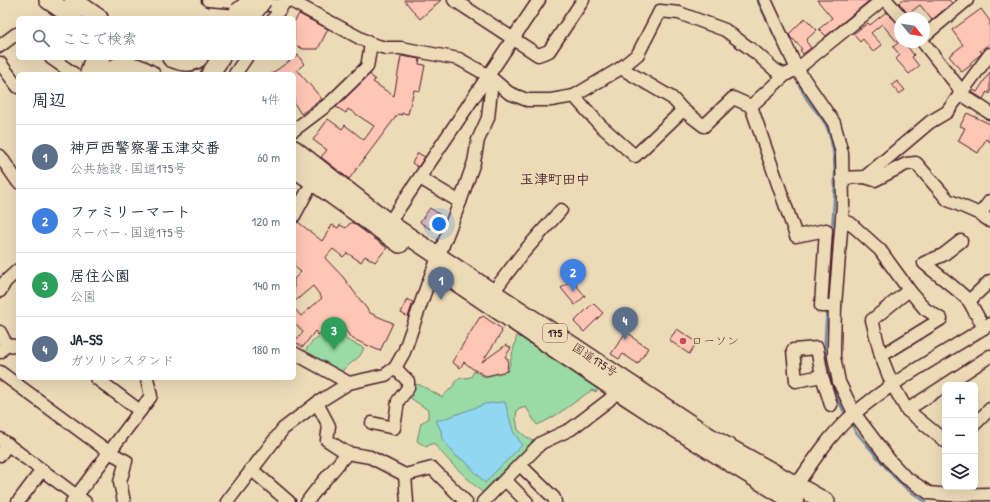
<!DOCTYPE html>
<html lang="ja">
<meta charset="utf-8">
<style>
:root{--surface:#fff;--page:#f2f2f3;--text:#1f2937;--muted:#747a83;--line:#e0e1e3;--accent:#d1495b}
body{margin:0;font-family:"Patrick Hand","Klee One",sans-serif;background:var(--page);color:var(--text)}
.controls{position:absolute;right:12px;bottom:12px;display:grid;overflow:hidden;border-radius:6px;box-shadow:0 4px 16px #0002}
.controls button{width:36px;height:36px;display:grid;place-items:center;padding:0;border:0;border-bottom:1px solid var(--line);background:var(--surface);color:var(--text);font:20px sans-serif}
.compass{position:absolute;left:894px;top:12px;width:36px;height:36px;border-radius:50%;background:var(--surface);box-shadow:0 4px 16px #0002;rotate:120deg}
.you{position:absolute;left:439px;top:224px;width:14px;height:14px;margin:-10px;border:3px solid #fff;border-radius:50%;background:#1a73e8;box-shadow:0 0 0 6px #1a73e833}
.badge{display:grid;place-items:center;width:26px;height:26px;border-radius:50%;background:var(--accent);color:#fff;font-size:13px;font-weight:700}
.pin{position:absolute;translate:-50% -33px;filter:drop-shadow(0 1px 2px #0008)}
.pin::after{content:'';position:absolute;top:21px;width:14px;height:12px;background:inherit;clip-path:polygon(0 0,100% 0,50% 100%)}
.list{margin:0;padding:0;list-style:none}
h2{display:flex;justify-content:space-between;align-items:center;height:52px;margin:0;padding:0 16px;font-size:17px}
h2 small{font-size:13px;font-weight:400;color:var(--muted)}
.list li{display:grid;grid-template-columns:26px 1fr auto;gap:12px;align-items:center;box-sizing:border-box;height:64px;padding:0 16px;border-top:1px solid var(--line)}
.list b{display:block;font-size:15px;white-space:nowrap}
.list p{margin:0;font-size:13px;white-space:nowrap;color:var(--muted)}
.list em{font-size:13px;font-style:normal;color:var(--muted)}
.icon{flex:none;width:22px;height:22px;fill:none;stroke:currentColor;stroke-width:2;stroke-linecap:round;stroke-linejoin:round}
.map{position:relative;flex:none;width:990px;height:502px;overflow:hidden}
.search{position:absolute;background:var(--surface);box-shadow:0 4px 16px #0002;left:16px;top:16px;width:280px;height:44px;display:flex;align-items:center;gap:10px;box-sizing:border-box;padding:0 14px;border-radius:6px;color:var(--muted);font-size:15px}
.panel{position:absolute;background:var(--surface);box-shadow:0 4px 16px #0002;left:16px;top:72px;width:280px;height:308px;border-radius:6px}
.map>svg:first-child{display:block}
</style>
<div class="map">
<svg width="990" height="502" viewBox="0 0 990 502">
<rect width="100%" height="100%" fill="#eddbb8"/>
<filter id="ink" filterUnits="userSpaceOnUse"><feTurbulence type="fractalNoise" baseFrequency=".025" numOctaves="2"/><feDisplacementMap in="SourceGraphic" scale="8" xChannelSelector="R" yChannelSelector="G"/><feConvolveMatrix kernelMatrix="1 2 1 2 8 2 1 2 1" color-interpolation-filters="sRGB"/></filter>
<g filter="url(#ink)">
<g fill="#9adaa4" stroke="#727c68">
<polygon points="336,326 347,340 364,348 360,356 339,373 303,353 312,342"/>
<path d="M517,335L592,384L598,389L596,392L592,390C574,402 557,417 537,425L526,407L517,410L516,418L518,430C524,434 530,442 538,442L484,494L451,463L433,443L426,447L417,441L421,423L428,419V410L406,395L413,384L420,385L442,397L453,386L457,379L471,377L474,371L485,377L508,371Z"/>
</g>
<path fill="#90d7f1" stroke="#748da2" d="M502,402H505L513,431L522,445C510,458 497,469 485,483L466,462L456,456L442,439L441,431L436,420H441L485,404Z"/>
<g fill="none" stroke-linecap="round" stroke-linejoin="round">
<g stroke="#748da2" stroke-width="2.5">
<polyline points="757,0 784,55"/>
<path d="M795,76C798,83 802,91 806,98C813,109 824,118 828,130C839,162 834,197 832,230"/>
<polyline points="827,302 829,271"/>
<path d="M827,309C826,324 824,340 825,356C827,375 837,400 846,416"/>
<polyline points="850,422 855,431 893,476 908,490 926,502"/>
</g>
</g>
<g fill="#ffc5b5" stroke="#4a1f2b">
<polygon points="404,0 441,0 420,19"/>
<polygon points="817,0 870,0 826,36 819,29 832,18"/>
<polygon points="902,0 949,0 952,3 932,20 920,5 908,14 899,3"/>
<polygon points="981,9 990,21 990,43 980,51 982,53 981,54 970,63 971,65 962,72 949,56 963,45 952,30"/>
<polygon points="886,12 900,25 900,42 911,42 907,46 914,55 912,57 919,66 909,74 896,59 900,55 893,47 898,43 882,24 871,33 882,45 873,52 863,39 860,42 853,34 868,23 870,25"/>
<polygon points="299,14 328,29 318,49 303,49 294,44 294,22"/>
<polygon points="805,18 817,30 807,39 808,40 806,41 811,48 803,54 800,50 802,49 793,39 792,40 789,34"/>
<polygon points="298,55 304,64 297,70 322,99 301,114 294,103 294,74 271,74"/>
<polygon points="401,56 420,59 419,64 425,65 420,91 414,90 408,114 402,113 402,115 398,114 349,179 321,157 327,150 313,140 328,119 342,129 345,125 364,140 374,126 348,109 346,113 336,107 370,74 375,80 373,82 394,96"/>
<polygon points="990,72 990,94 987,92 983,99 972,92 973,90 977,92"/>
<polygon points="897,81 905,90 899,94 892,85"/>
<polygon points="967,113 990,124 990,142 986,139 978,153 958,141 965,128 960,126"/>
<polygon points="418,153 425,157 418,167 412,163"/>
<polygon points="430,208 440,215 430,229 420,222"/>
<polygon points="298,222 322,241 332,225 338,228 340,225 346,228 350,223 353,223 387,248 375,262 365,256 361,262 347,253 343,257 333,249 325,258 343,277 370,313 393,323 380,351 351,338 338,320 318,335 315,331 303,347 295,342 303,332 294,322 294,308 301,316 322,298 313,286 294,302 294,279 301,272 294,266 294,223"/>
<polygon points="572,280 585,296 575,305 561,288"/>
<polygon points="407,299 413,302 408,317 401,313"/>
<polygon points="593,303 603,313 584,332 574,322"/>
<polygon points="483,316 502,329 501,331 502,332 482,362 506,345 511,348 505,357 508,359 507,371 486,376 473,369 464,362 460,368 452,362 480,317 481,318"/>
<polygon points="677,329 697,342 689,354 669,340"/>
<polygon points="626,332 634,337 633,338 648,348 638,364 623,354 619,359 611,354"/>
</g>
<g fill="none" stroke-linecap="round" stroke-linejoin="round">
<defs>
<g id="minor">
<polyline points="208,0 282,6"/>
<polyline points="289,0 371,44 386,48 401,48 459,59 489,76 509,93 527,100 551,100 574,96 621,68 638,54 660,11 679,13 725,30 756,53 775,70 785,75"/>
<polyline points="454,0 538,55 549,51 583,0"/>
<polyline points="765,0 797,69 834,123 842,153 843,205 835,306 834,347 834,357 839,382 854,413 891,462 905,477 929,493 950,495 990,494"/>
<polyline points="886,0 902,18"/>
<polyline points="274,18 285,1"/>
<polyline points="924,36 967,0"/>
<polyline points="923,42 956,84 961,94 990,113"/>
<polyline points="0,46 16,34 18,35"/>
<polyline points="51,58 74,74"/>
<polyline points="0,63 18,87"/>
<polyline points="621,68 672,98 683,110 704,126 733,98 751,106"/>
<polyline points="86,74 91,58"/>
<polyline points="235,74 246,58"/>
<polyline points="574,96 600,125 635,156 683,110"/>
<polyline points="294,130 331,102 367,67 371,44"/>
<polyline points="0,156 18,182"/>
<polyline points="865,177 875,180 906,164 916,163 948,200 980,214 990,221"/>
<polyline points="420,178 460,202"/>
<polyline points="842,178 865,177 930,122 947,112 990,54"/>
<polyline points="980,214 990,201"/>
<polyline points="294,216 307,192 313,182"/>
<polyline points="842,221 850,223 880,250 909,290"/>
<polyline points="385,229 539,0"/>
<path d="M961,241L943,255L924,263C939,276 955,287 969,301"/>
<polyline points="0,291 5,282 18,270"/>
<polyline points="493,292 522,254 561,210"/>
<polyline points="835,306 821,306 826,230 796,236 751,106 785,75 797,69 882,0"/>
<polyline points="984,328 969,301 990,281"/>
<polyline points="0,332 6,344"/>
<polyline points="0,352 6,344 18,347"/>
<polyline points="294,353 349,383"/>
<polyline points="881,356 941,319 925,309 909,290 872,320 881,356 892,384 907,410 945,441"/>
<polyline points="0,372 109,452 126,461 120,482 124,502"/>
<polyline points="822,376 796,381 793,350 817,348 822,376 831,405"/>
<polyline points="317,403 329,426 327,440 347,453 370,457 405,475"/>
<polyline points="907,410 990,356"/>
<polyline points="140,411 151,396 147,378"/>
<polyline points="372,423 394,428 398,401 408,388 408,381 395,368"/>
<polyline points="975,424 990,409"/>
<polyline points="0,439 85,502"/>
<polyline points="0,455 8,444"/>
<polyline points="520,465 554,498 555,502"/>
<polyline points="251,469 289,502"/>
<polyline points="505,480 527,502"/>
<path d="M792,491C812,464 829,434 855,413C896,378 945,353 990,324"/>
<polyline points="18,502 42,470"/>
<polyline points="72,502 140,411 96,378"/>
<polyline points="227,502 283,429 317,403 349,383 385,375 395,368 404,352 428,283 460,202 474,162 478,140 488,118 491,90 489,76"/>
<path d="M307,502C319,485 334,470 347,453"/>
<polyline points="407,502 405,475 432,468 466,502"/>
<polyline points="483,502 541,443 571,429 609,400 622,386"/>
</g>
<g id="highway">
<polyline points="48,0 74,18"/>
<polyline points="73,0 99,18"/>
<path d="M171,58C181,62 190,65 199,58"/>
<polyline points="97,74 101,58"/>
<path d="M108,74C110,72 113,69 116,67C128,62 141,68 151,74"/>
<polyline points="210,74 221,58"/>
<polyline points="294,149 389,223 438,256 710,437 826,502"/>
<polyline points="294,168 400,244"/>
<path d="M450,278C564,355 677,433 795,502"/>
</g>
</defs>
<use href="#minor" stroke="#4a1f2b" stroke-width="15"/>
<use href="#highway" stroke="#4a1f2b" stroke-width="20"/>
<use href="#minor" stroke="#eddbb8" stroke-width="12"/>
<use href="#highway" stroke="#eddbb8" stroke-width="17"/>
<defs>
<g id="highway-bridge">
<polyline points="238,12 253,0"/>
<polyline points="250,18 263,0"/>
</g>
</defs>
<use href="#highway-bridge" stroke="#4a1f2b" stroke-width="20" stroke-linecap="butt"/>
<use href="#highway-bridge" stroke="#eddbb8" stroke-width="17"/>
</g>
</g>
<circle fill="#d1495b" stroke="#eddbb8" stroke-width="1.5" cx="683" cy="341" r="4"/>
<g text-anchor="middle" stroke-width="3" stroke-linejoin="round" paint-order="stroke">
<rect fill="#eddbb8" stroke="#7b5755" stroke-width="1" x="543" y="324" width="24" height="18" rx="3"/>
<g font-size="11" font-weight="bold" fill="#4a1f2b">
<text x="555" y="337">175</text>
</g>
<g font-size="12" fill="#4a1f2b" stroke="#eddbb8" text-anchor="start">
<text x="691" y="345">ローソン</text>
</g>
<g font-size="12" fill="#4a1f2b" stroke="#eddbb8">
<text transform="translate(595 360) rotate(33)" y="4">国道175号</text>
</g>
<g font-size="14" font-weight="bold" fill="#4a1f2b" stroke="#eddbb8">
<text x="555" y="184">玉津町田中</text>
</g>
</g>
</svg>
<div class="controls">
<button>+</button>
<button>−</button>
<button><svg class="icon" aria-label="layers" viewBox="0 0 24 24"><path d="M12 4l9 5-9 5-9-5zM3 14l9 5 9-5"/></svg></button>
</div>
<svg class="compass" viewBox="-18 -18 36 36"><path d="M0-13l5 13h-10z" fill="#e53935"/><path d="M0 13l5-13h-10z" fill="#747a83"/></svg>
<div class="you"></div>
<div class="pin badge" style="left:441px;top:300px;background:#5c6f8a">1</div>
<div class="pin badge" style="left:573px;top:292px;background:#3f7fe0">2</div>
<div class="pin badge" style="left:334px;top:350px;background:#2e9e5b">3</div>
<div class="pin badge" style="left:625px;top:340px;background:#5c6f8a">4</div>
<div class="search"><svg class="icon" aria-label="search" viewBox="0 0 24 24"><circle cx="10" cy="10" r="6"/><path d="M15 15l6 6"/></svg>ここで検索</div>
<section class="panel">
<h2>周辺<small>4件</small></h2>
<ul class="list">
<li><span class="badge" style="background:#5c6f8a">1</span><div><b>神戸西警察署玉津交番</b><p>公共施設 · 国道175号</p></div><em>60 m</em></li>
<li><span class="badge" style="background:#3f7fe0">2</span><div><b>ファミリーマート</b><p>スーパー · 国道175号</p></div><em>120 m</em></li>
<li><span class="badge" style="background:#2e9e5b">3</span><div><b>居住公園</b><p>公園</p></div><em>140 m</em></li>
<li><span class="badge" style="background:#5c6f8a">4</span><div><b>JA-SS</b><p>ガソリンスタンド</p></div><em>180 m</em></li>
</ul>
</section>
</div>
